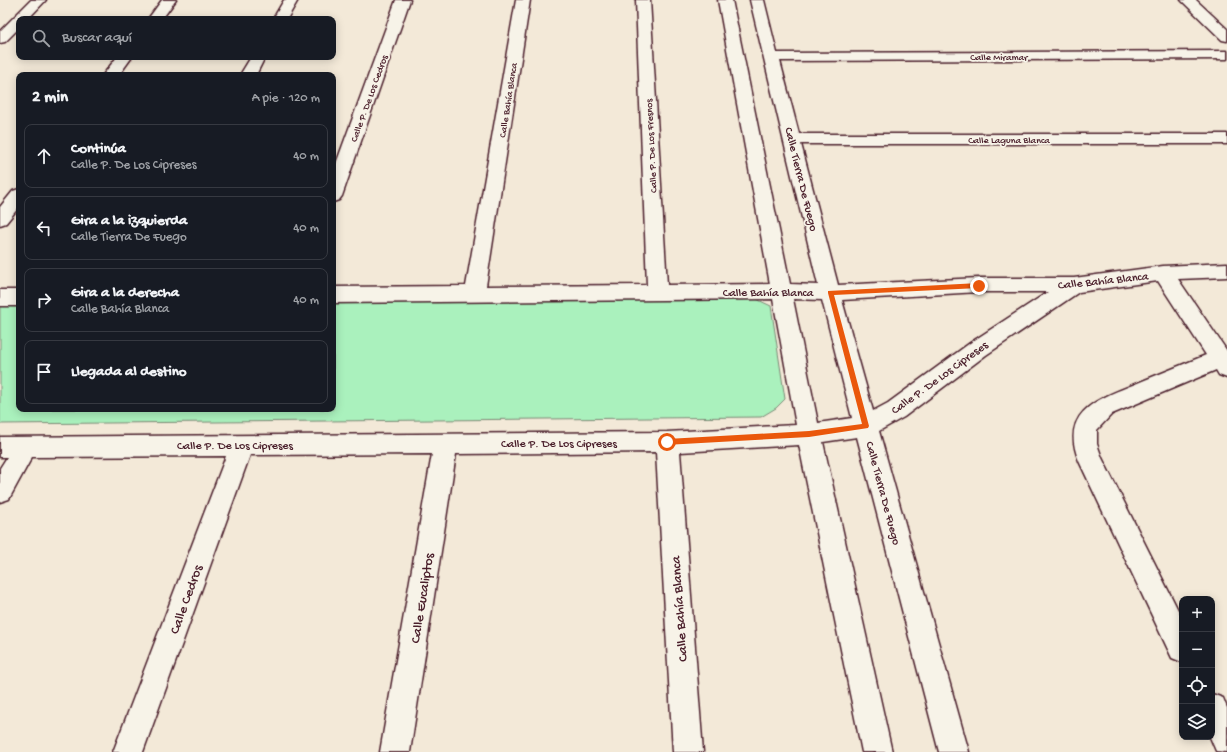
<!DOCTYPE html>
<html lang="es">
<meta charset="utf-8">
<style>
:root{--surface:#171b24;--page:#20242c;--text:#f1f3f6;--muted:#9ea1a6;--line:#363941}
body{margin:0;font-family:"Gochi Hand",sans-serif;background:var(--page);color:var(--text)}
.controls{position:absolute;right:12px;bottom:12px;display:grid;overflow:hidden;border-radius:8px;box-shadow:0 2px 10px #0003}
.controls button{width:36px;height:36px;display:grid;place-items:center;padding:0;border:0;border-bottom:1px solid var(--line);background:var(--surface);color:var(--text);font:20px sans-serif}
.stop{position:absolute;width:12px;height:12px;margin:-9px;border:3px solid #ea580c;border-radius:50%;background:#fff}
.stop.end{background:#ea580c;border-color:#fff;box-shadow:0 1px 4px #0008}
.list{margin:0;padding:0;list-style:none}
h2{display:flex;justify-content:space-between;align-items:center;height:52px;margin:0;padding:0 16px;font-size:17px}
h2 small{font-size:13px;font-weight:400;color:var(--muted)}
.list li{display:grid;grid-template-columns:26px 1fr auto;gap:12px;align-items:center;box-sizing:border-box;height:64px;margin:0 8px 8px;padding:0 8px;border:1px solid var(--line);border-radius:8px}
.list b{display:block;font-size:15px;white-space:nowrap}
.list p{margin:0;font-size:13px;white-space:nowrap;color:var(--muted)}
.list em{font-size:13px;font-style:normal;color:var(--muted)}
.icon{flex:none;width:22px;height:22px;fill:none;stroke:currentColor;stroke-width:2;stroke-linecap:round;stroke-linejoin:round}
.map{position:relative;flex:none;width:1227px;height:752px;overflow:hidden}
.search{position:absolute;background:var(--surface);box-shadow:0 2px 10px #0003;left:16px;top:16px;width:320px;height:44px;display:flex;align-items:center;gap:10px;box-sizing:border-box;padding:0 14px;border-radius:8px;color:var(--muted);font-size:15px}
.panel{position:absolute;background:var(--surface);box-shadow:0 2px 10px #0003;left:16px;top:72px;width:320px;height:340px;border-radius:8px}
.map>svg:first-child{display:block}
</style>
<div class="map">
<svg width="1227" height="752" viewBox="0 0 1227 752">
<rect width="100%" height="100%" fill="#f3e9d8"/>
<filter id="ink" filterUnits="userSpaceOnUse"><feTurbulence type="fractalNoise" baseFrequency=".025" numOctaves="2"/><feDisplacementMap in="SourceGraphic" scale="8" xChannelSelector="R" yChannelSelector="G"/><feConvolveMatrix kernelMatrix="1 2 1 2 8 2 1 2 1" color-interpolation-filters="sRGB"/></filter>
<g filter="url(#ink)">
<polygon fill="#aaf1bd" stroke="#7a8874" points="754,298 771,306 785,399 776,408 761,417 0,424 0,305 19,305 19,409 333,409 333,302"/>
<g fill="none" stroke-linecap="round" stroke-linejoin="round">
<defs>
<g id="minor">
<polygon points="31,0 46,0 28,19 19,19 19,28 5,42 0,43 0,31"/>
<polygon points="162,0 176,0 162,19 148,19"/>
<polygon points="284,0 298,0 287,19 273,19"/>
<polygon points="396,0 410,0 342,196 339,200 333,202 333,172"/>
<path d="M516,0H530L486,286L647,285L636,0H650L667,285L770,284L718,0H732L790,284L818,285L750,0H764L777,53L1227,51V59L780,61L799,134H1227V144H801L838,285L979,278H1074L1163,266L1227,263V277L1178,279L1227,351V378L1219,375L1216,370L1112,414L1097,430V444L1102,458L1182,618V662L1172,658L1079,461C1058,409 1102,398 1140,382C1162,373 1184,364 1206,355L1158,281L1079,292L986,355L904,417L879,431L969,752H939L857,437L823,442L892,752H862L799,445L680,452L703,752H673L656,452L456,454L410,752H380L432,454L250,455L143,752H113L226,456L32,457L9,499L0,502V468L7,457H0V437L667,432L796,425L773,299L333,303V287L466,286ZM979,292H1048L970,343L888,403L873,411L842,300ZM793,299L822,300L852,418L818,423Z"/>
<polygon points="1181,0 1196,0 1227,29 1227,41 1222,40"/>
<polygon points="117,57 132,57 119,75 103,75"/>
<polygon points="251,57 265,57 256,75 240,75"/>
<polygon points="19,189 19,207 6,223 0,225 0,207 13,191"/>
<rect x="0" y="290" width="19" height="16"/>
<polygon points="1212,694 1223,698 1227,708 1227,752 1216,751 1210,737 1212,737"/>
</g>
</defs>
<use href="#minor" stroke="#4a1f2b" stroke-width="3"/>
<use href="#minor" fill="#f7f3e8" fill-rule="evenodd"/>
</g>
</g>
<polygon fill="#ea580c" points="979,283 982,286 979,288 834,295 869,426 868,428 809,437 665,445 665,440 667,439 809,431 862,424 828,293 828,291"/>
<g text-anchor="middle" stroke-width="3.5" stroke-linejoin="round" paint-order="stroke">
<g font-size="10" fill="#4a1f2b" stroke="#f7f3e8">
<text x="999" y="60">Calle Miramar</text>
<text transform="translate(368 98) rotate(-70)" y="4">Calle P. De Los Cedros</text>
<text transform="translate(507 100) rotate(-81)" y="4">Calle Bahía Blanca</text>
<text x="1009" y="143">Calle Laguna Blanca</text>
<text transform="translate(650 146) rotate(-93)" y="4">Calle P. De Los Fresnos</text>
</g>
<g font-size="12" fill="#4a1f2b" stroke="#f7f3e8">
<text transform="translate(802 179) rotate(76)" y="4">Calle Tierra De Fuego</text>
<text transform="translate(1103 280) rotate(-6)" y="4">Calle Bahía Blanca</text>
<text x="768" y="296">Calle Bahía Blanca</text>
<text transform="translate(939 377) rotate(-36)" y="4">Calle P. De Los Cipreses</text>
<text x="559" y="447">Calle P. De Los Cipreses</text>
<text x="235" y="449">Calle P. De Los Cipreses</text>
<text transform="translate(884 493) rotate(75)" y="4">Calle Tierra De Fuego</text>
</g>
<g font-size="14" fill="#4a1f2b" stroke="#f7f3e8">
<text transform="translate(421 598) rotate(-81)" y="5">Calle Eucaliptos</text>
<text transform="translate(185 599) rotate(-70)" y="5">Calle Cedros</text>
<text transform="translate(678 609) rotate(-94)" y="5">Calle Bahía Blanca</text>
</g>
</g>
</svg>
<div class="controls">
<button>+</button>
<button>−</button>
<button><svg class="icon" aria-label="locate" viewBox="0 0 24 24"><circle cx="12" cy="12" r="6"/><path d="M12 2v4M12 18v4M2 12h4M18 12h4"/></svg></button>
<button><svg class="icon" aria-label="layers" viewBox="0 0 24 24"><path d="M12 4l9 5-9 5-9-5zM3 14l9 5 9-5"/></svg></button>
</div>
<div class="stop" style="left:667px;top:442px"></div>
<div class="stop end" style="left:979px;top:286px"></div>
<div class="search"><svg class="icon" aria-label="search" viewBox="0 0 24 24"><circle cx="10" cy="10" r="6"/><path d="M15 15l6 6"/></svg>Buscar aquí</div>
<section class="panel">
<h2>2 min<small>A pie · 120 m</small></h2>
<ul class="list">
<li><svg class="icon" aria-label="ahead" viewBox="0 0 24 24"><path d="M12 20V5M6 11l6-6 6 6"/></svg><div><b>Continúa</b><p>Calle P. De Los Cipreses</p></div><em>40 m</em></li>
<li><svg class="icon" aria-label="left" viewBox="0 0 24 24"><path d="M17 20v-9H6M10 6l-5 5 5 5"/></svg><div><b>Gira a la izquierda</b><p>Calle Tierra De Fuego</p></div><em>40 m</em></li>
<li><svg class="icon" aria-label="right" viewBox="0 0 24 24"><path d="M7 20v-9h11M14 6l5 5-5 5"/></svg><div><b>Gira a la derecha</b><p>Calle Bahía Blanca</p></div><em>40 m</em></li>
<li><svg class="icon" aria-label="arrive" viewBox="0 0 24 24"><path d="M6 21V4h12l-3 4 3 4H6"/></svg><div><b>Llegada al destino</b></div></li>
</ul>
</section>
</div>
